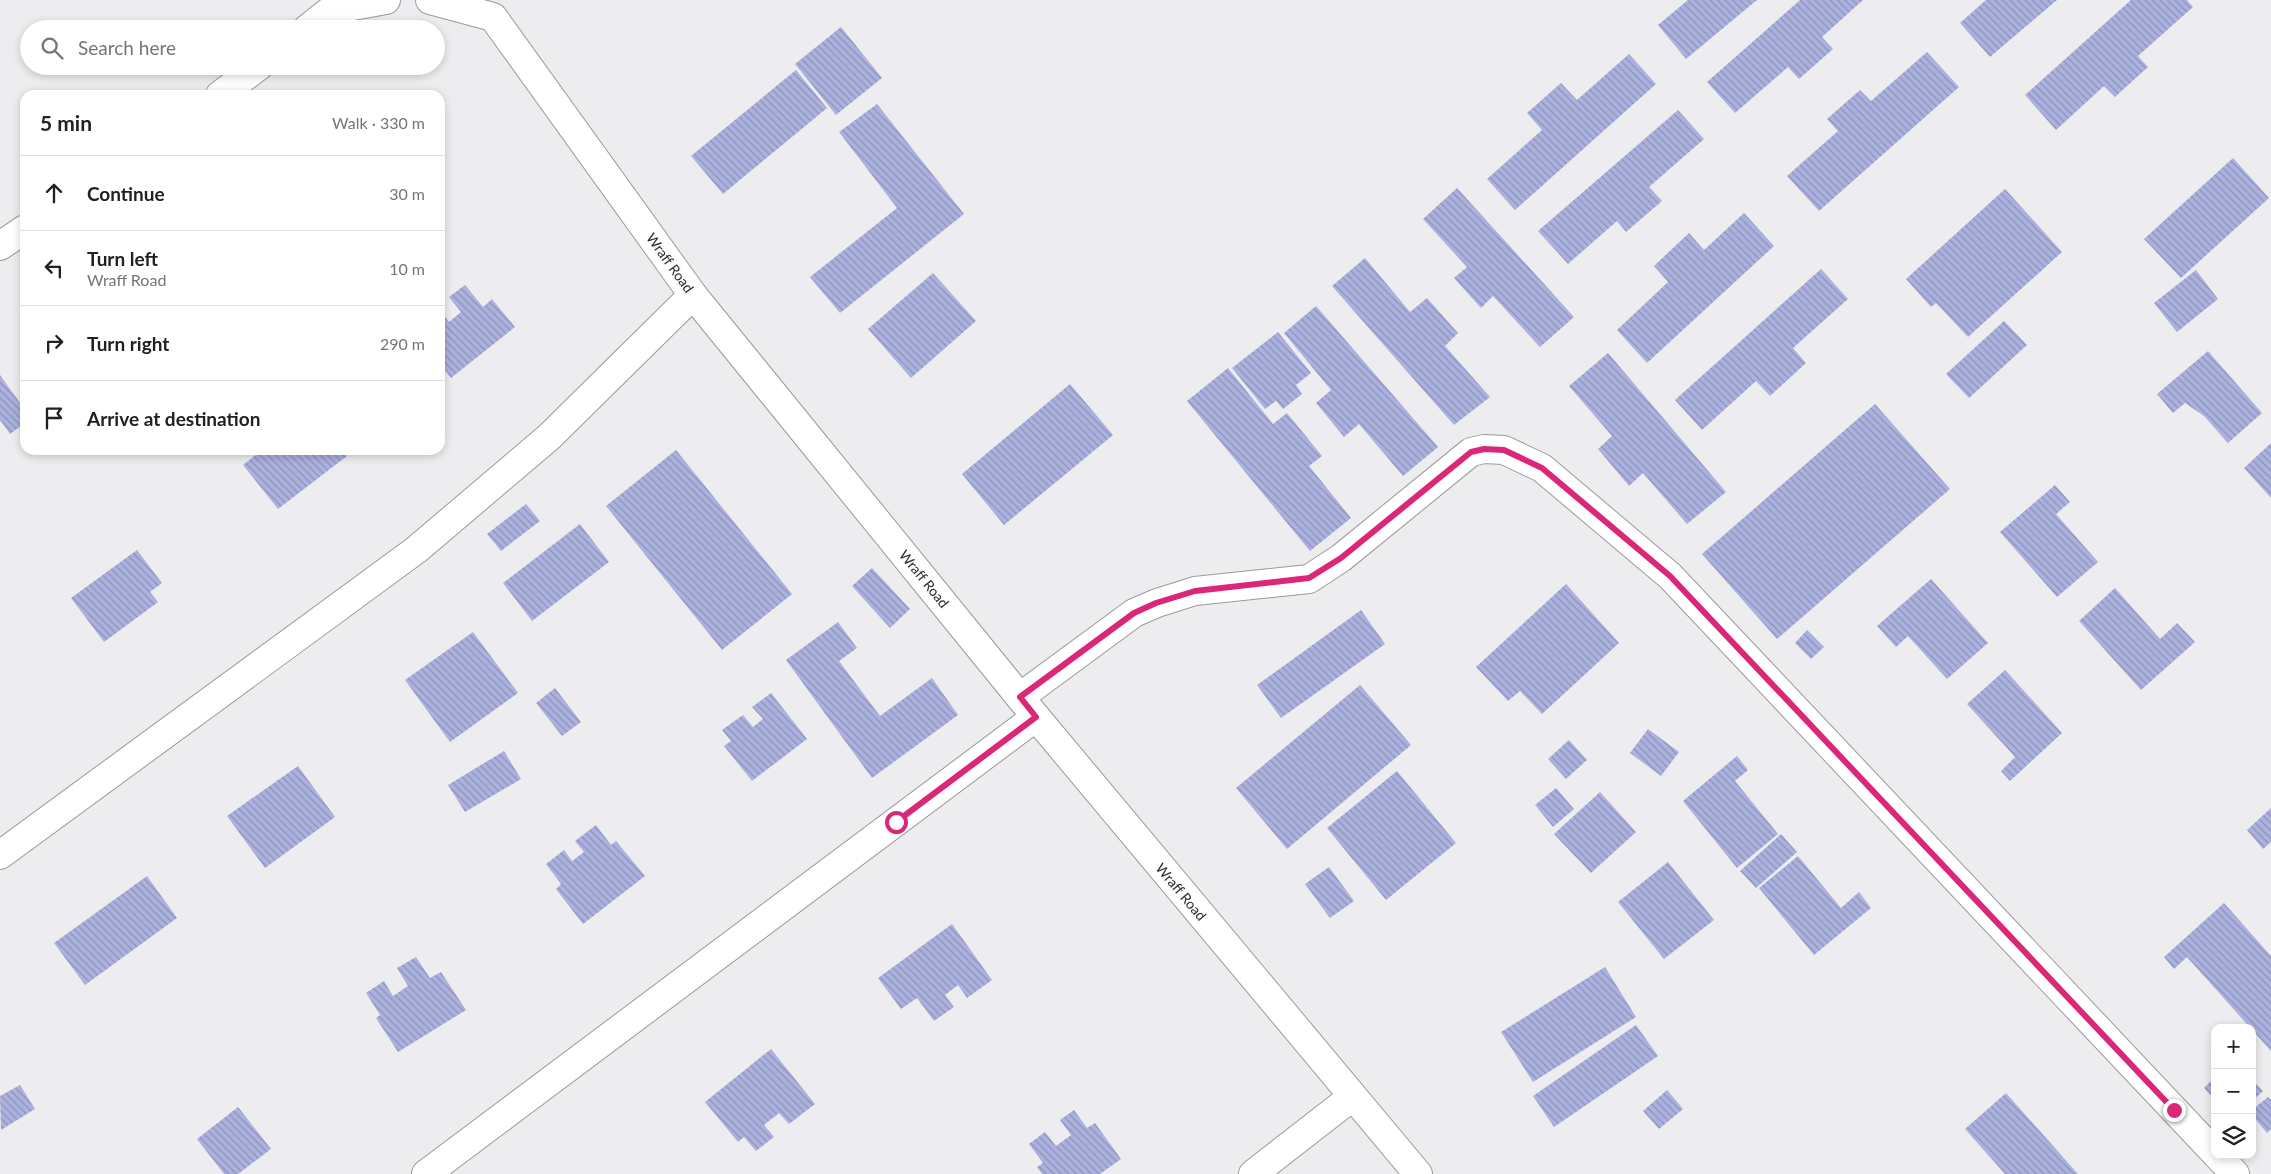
<!DOCTYPE html>
<meta charset="utf-8">
<style>
:root{--surface:#fff;--page:#f2f2f2;--text:#202124;--muted:#757577;--line:#e0e0e0}
body{margin:0;font-family:Lato,sans-serif;background:var(--page);color:var(--text)}
.controls{position:absolute;right:15px;bottom:15px;display:grid;overflow:hidden;border-radius:10px;box-shadow:0 2px 8px #0003}
.controls button{width:45px;height:45px;display:grid;place-items:center;padding:0;border:0;border-bottom:1px solid var(--line);background:var(--surface);color:var(--text);font:25px sans-serif}
.stop{position:absolute;width:15px;height:15px;margin:-11px;border:4px solid #db2777;border-radius:50%;background:#fff}
.stop.end{background:#db2777;border-color:#fff;box-shadow:0 1px 5px #0008}
.list{margin:0;padding:0;list-style:none}
h2{display:flex;justify-content:space-between;align-items:center;height:65px;margin:0;padding:0 20px;font-size:21px}
h2 small{font-size:16px;font-weight:400;color:var(--muted)}
.list li{display:grid;grid-template-columns:32px 1fr auto;gap:15px;align-items:center;box-sizing:border-box;height:75px;padding:0 20px;border-top:1px solid var(--line)}
.list b{display:block;font-size:19px;white-space:nowrap}
.list p{margin:0;font-size:16px;white-space:nowrap;color:var(--muted)}
.list em{font-size:16px;font-style:normal;color:var(--muted)}
.icon{flex:none;width:28px;height:28px;fill:none;stroke:currentColor;stroke-width:2;stroke-linecap:round;stroke-linejoin:round}
.map{position:relative;flex:none;width:2271px;height:1174px;overflow:hidden}
.search{position:absolute;background:var(--surface);box-shadow:0 2px 8px #0003;left:20px;top:20px;width:425px;height:55px;display:flex;align-items:center;gap:12px;box-sizing:border-box;padding:0 18px;border-radius:28px;color:var(--muted);font-size:19px}
.panel{position:absolute;background:var(--surface);box-shadow:0 2px 8px #0003;left:20px;top:90px;width:425px;height:365px;border-radius:15px}
.map>svg:first-child{display:block}
</style>
<div class="map">
<svg width="2271" height="1174" viewBox="0 0 2271 1174">
<defs>
<pattern id="building-back-hatch" width="6" height="6" patternUnits="userSpaceOnUse" patternTransform="scale(1.25)"><rect width="6" height="6" fill="#acb2df"/><path d="M-1 5l2 2M0 0l6 6M5-1l2 2" fill="none" stroke="#8c91b5"/></pattern>
</defs>
<rect width="100%" height="100%" fill="#ededef"/>
<g fill="url(#building-back-hatch)">
<polygon points="1688,0 1757,0 1686,59 1658,25"/>
<polygon points="1800,0 1863,0 1822,37 1833,49 1799,79 1788,67 1735,113 1707,82"/>
<polygon points="1986,0 2057,0 1990,57 1960,23"/>
<polygon points="2131,0 2187,0 2193,7 2138,56 2148,67 2115,97 2104,86 2056,130 2025,95"/>
<polygon points="841,27 882,78 836,115 795,64"/>
<polygon points="1927,52 1959,87 1819,211 1787,176 1838,131 1827,119 1860,90 1871,101"/>
<polygon points="1629,54 1656,84 1515,210 1487,179 1542,130 1527,113 1561,83 1577,100"/>
<polygon points="796,70 827,108 723,194 691,156"/>
<polygon points="877,104 964,214 840,313 810,277 897,208 839,132"/>
<polygon points="1678,110 1704,139 1649,187 1662,201 1626,232 1617,221 1568,264 1538,231"/>
<polygon points="2233,158 2269,198 2181,278 2144,239"/>
<polygon points="1457,188 1574,317 1540,347 1493,296 1481,308 1454,278 1467,267 1423,219"/>
<polygon points="2005,189 2062,252 1968,337 1936,303 1931,307 1906,279"/>
<polygon points="1744,213 1774,246 1647,363 1617,330 1668,282 1654,266 1689,233 1704,250"/>
<polygon points="1365,258 1410,312 1427,298 1458,333 1445,346 1490,397 1454,425 1332,286"/>
<polygon points="1821,269 1848,299 1793,348 1806,363 1770,396 1756,381 1702,430 1675,400"/>
<polygon points="2196,270 2218,299 2177,332 2154,303"/>
<polygon points="933,273 976,321 911,378 868,329"/>
<polygon points="465,285 483,307 492,299 515,327 451,378 440,364 440,310 449,322 461,312 449,297"/>
<polygon points="1316,306 1438,447 1403,476 1359,424 1344,437 1316,403 1331,390 1284,333"/>
<polygon points="2004,321 2027,345 1969,398 1946,374"/>
<polygon points="1278,332 1311,373 1296,385 1302,394 1283,409 1276,401 1265,409 1232,368"/>
<polygon points="2208,351 2262,413 2228,443 2204,416 2185,403 2173,413 2157,394"/>
<polygon points="1608,353 1726,492 1687,524 1643,473 1629,486 1598,449 1612,436 1569,386"/>
<polygon points="1228,368 1273,424 1287,413 1322,456 1309,466 1351,518 1310,551 1187,401"/>
<polygon points="0,375 25,410 25,423 10,434 0,420"/>
<polygon points="1070,384 1113,435 1004,525 962,474"/>
<polygon points="1875,404 1950,489 1777,639 1702,554"/>
<polygon points="2271,443 2271,498 2244,468"/>
<polygon points="262,450 342,450 347,456 278,509 243,465"/>
<polygon points="676,450 792,594 722,650 606,506"/>
<polygon points="2055,485 2070,502 2056,514 2098,562 2057,597 2000,532"/>
<polygon points="526,504 540,521 501,551 487,534"/>
<polygon points="580,524 609,562 532,621 503,583"/>
<polygon points="137,550 162,583 150,592 158,602 104,642 71,598"/>
<polygon points="872,568 910,609 890,628 852,586"/>
<polygon points="1931,579 1988,643 1947,679 1908,636 1896,647 1877,626"/>
<polygon points="1566,584 1619,643 1542,714 1520,691 1508,701 1476,667"/>
<polygon points="2115,588 2160,639 2177,623 2195,642 2141,690 2079,621"/>
<polygon points="1361,610 1385,644 1281,718 1257,685"/>
<polygon points="838,622 857,648 839,661 880,716 932,678 958,715 872,778 786,660"/>
<polygon points="1807,630 1824,647 1811,659 1795,643"/>
<polygon points="473,632 518,693 450,742 405,680"/>
<polygon points="2005,670 2062,733 2010,781 2001,771 2015,757 1967,704"/>
<polygon points="1360,685 1411,745 1287,849 1236,788"/>
<polygon points="555,688 581,722 562,736 536,703"/>
<polygon points="771,693 807,739 752,781 724,746 731,741 722,730 743,715 753,727 763,719 752,707"/>
<polygon points="1648,729 1679,752 1661,776 1630,753"/>
<polygon points="1569,740 1587,760 1566,779 1548,759"/>
<polygon points="504,751 521,779 465,812 448,785"/>
<polygon points="1737,756 1748,770 1735,781 1778,834 1737,868 1683,801"/>
<polygon points="298,766 335,817 265,868 227,816"/>
<polygon points="1397,771 1456,843 1386,900 1327,828"/>
<polygon points="1556,788 1574,809 1553,827 1535,805"/>
<polygon points="1600,792 1636,832 1591,873 1554,834"/>
<polygon points="2271,808 2271,842 2263,849 2247,830"/>
<polygon points="596,825 611,845 616,841 645,876 583,924 556,889 561,884 546,864 564,850 572,861 584,852 575,841"/>
<polygon points="1781,834 1797,852 1756,888 1740,871"/>
<polygon points="1798,856 1841,908 1859,892 1871,908 1814,955 1759,888"/>
<polygon points="1668,862 1714,920 1664,959 1618,902"/>
<polygon points="1329,867 1354,901 1330,918 1305,884"/>
<polygon points="147,876 177,918 85,985 54,943"/>
<polygon points="2224,903 2271,956 2271,1051 2187,957 2174,969 2164,957"/>
<polygon points="952,924 992,980 967,998 958,985 945,995 954,1007 934,1021 917,998 901,1009 878,978"/>
<polygon points="416,957 430,978 441,972 466,1010 398,1052 376,1018 380,1015 366,993 384,981 393,996 408,986 397,968"/>
<polygon points="1605,967 1636,1017 1533,1082 1501,1032"/>
<polygon points="1636,1025 1658,1056 1554,1127 1533,1096"/>
<polygon points="771,1049 815,1104 789,1124 779,1113 764,1125 774,1137 756,1151 744,1137 738,1142 705,1102"/>
<polygon points="2215,1077 2215,1100 2204,1088"/>
<polygon points="2252,1080 2263,1091 2252,1101"/>
<polygon points="20,1085 35,1109 1,1130 0,1096"/>
<polygon points="1667,1090 1683,1109 1659,1129 1643,1111"/>
<polygon points="2006,1093 2078,1174 2005,1174 1965,1129"/>
<polygon points="2268,1097 2271,1100 2271,1129 2267,1133 2252,1115 2252,1110"/>
<polygon points="238,1107 271,1149 238,1174 224,1174 197,1139"/>
<polygon points="1074,1110 1087,1128 1095,1123 1121,1159 1100,1174 1042,1174 1037,1167 1043,1163 1029,1144 1045,1132 1056,1146 1071,1135 1060,1120"/>
</g>
<g fill="none" stroke-linecap="round" stroke-linejoin="round">
<defs>
<g id="minor">
<polyline points="430,0 493,17 693,295 1036,717 1418,1174"/>
<polyline points="307,29 331,10 386,0"/>
<polyline points="220,95 259,66"/>
<polyline points="0,246 25,229"/>
<polyline points="1020,697 1134,613 1157,603 1195,591 1309,579 1341,558 1471,452 1484,449 1504,450 1542,468 1670,576 2215,1153"/>
<polyline points="0,855 416,550 549,437 693,295"/>
<polyline points="2217,1155 2235,1174"/>
<polyline points="426,1174 1036,717"/>
<polyline points="1253,1174 1352,1097"/>
</g>
</defs>
<use href="#minor" stroke="#9a9a9c" stroke-width="30"/>
<use href="#minor" stroke="#fff" stroke-width="28"/>
</g>
<g fill="none" stroke-linecap="round" stroke-linejoin="round">
<polyline stroke="#db2777" stroke-width="6" points="896,822 1036,717 1020,697 1134,613 1156,603 1195,591 1309,578 1341,558 1471,452 1484,449 1504,450 1542,468 1670,576 2174,1110"/>
</g>
<g text-anchor="middle" stroke-width="4" stroke-linejoin="round" paint-order="stroke">
<g font-size="14" fill="#2c2c2d" stroke="#fafbfd">
<text transform="translate(670 263) rotate(54)" y="5">Wraff Road</text>
<text transform="translate(924 579) rotate(51)" y="5">Wraff Road</text>
<text transform="translate(1181 892) rotate(50)" y="5">Wraff Road</text>
</g>
</g>
</svg>
<div class="controls">
<button>+</button>
<button>−</button>
<button><svg class="icon" aria-label="layers" viewBox="0 0 24 24"><path d="M12 4l9 5-9 5-9-5zM3 14l9 5 9-5"/></svg></button>
</div>
<div class="stop" style="left:896px;top:822px"></div>
<div class="stop end" style="left:2174px;top:1110px"></div>
<div class="search"><svg class="icon" aria-label="search" viewBox="0 0 24 24"><circle cx="10" cy="10" r="6"/><path d="M15 15l6 6"/></svg>Search here</div>
<section class="panel">
<h2>5 min<small>Walk · 330 m</small></h2>
<ul class="list">
<li><svg class="icon" aria-label="ahead" viewBox="0 0 24 24"><path d="M12 20V5M6 11l6-6 6 6"/></svg><div><b>Continue</b></div><em>30 m</em></li>
<li><svg class="icon" aria-label="left" viewBox="0 0 24 24"><path d="M17 20v-9H6M10 6l-5 5 5 5"/></svg><div><b>Turn left</b><p>Wraff Road</p></div><em>10 m</em></li>
<li><svg class="icon" aria-label="right" viewBox="0 0 24 24"><path d="M7 20v-9h11M14 6l5 5-5 5"/></svg><div><b>Turn right</b></div><em>290 m</em></li>
<li><svg class="icon" aria-label="arrive" viewBox="0 0 24 24"><path d="M6 21V4h12l-3 4 3 4H6"/></svg><div><b>Arrive at destination</b></div></li>
</ul>
</section>
</div>
